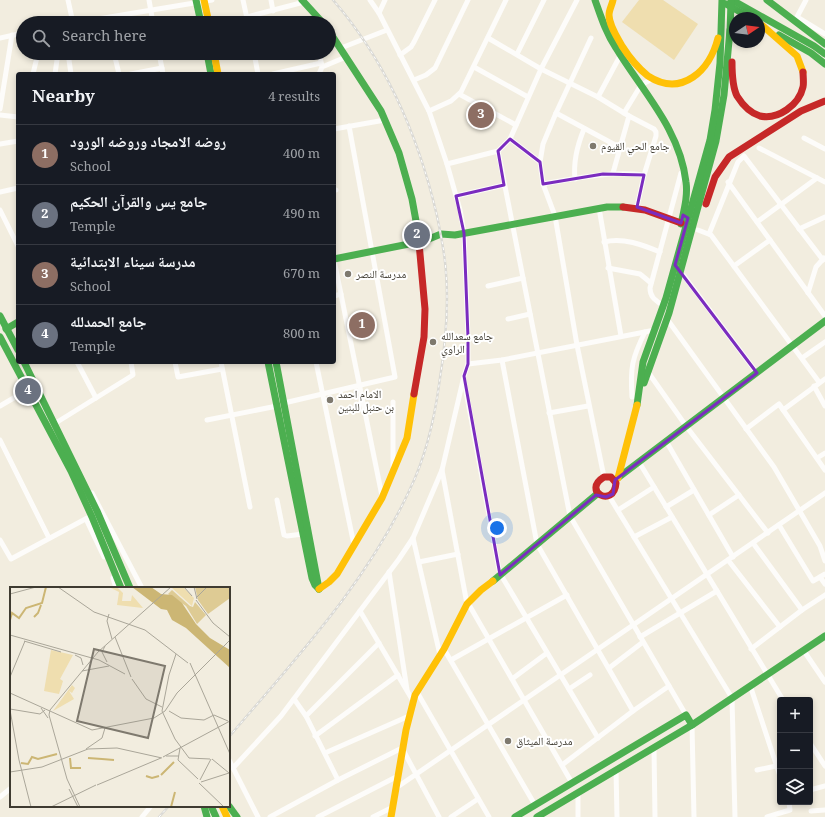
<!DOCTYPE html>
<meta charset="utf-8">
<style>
:root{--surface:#171b24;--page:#242831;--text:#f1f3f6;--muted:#9ea1a6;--line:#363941;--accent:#b45309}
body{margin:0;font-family:Georgia,"Noto Naskh Arabic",serif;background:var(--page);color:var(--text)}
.controls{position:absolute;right:12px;bottom:12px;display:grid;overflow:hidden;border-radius:4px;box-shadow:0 2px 6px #0003}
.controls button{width:36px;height:36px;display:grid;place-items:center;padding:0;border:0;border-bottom:1px solid var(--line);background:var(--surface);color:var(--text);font:20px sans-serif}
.compass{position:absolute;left:729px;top:12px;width:36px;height:36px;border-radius:50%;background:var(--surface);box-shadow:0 2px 6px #0003;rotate:77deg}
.you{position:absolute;left:497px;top:528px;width:14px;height:14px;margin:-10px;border:3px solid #fff;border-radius:50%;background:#1a73e8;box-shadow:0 0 0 6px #1a73e833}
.badge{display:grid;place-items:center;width:26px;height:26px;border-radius:50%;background:var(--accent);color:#fff;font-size:13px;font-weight:700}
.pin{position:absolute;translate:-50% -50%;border:2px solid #fff;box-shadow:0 1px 4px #0006}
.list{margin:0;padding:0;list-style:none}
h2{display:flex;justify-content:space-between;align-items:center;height:52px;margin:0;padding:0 16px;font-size:17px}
h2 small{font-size:13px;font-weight:400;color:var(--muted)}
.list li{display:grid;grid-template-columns:26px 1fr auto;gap:12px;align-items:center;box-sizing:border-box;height:60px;padding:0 16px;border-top:1px solid var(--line)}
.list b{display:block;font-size:15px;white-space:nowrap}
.list p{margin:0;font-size:13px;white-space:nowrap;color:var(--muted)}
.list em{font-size:13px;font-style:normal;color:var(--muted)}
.icon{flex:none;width:22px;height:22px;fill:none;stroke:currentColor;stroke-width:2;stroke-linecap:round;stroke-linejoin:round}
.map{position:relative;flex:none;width:825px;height:817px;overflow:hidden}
.search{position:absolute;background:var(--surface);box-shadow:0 2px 6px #0003;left:16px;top:16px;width:320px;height:44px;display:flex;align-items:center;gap:10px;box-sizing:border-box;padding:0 14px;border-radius:22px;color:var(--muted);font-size:15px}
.panel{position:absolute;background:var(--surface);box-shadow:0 2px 6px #0003;left:16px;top:72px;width:320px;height:292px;border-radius:4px}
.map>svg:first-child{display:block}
</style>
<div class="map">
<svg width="825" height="817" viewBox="0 0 825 817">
<rect width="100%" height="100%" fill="#f2eddf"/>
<polygon fill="#efdeaf" points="639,0 663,0 698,24 674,60 622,22"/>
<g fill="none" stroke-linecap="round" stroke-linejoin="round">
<g stroke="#fdfcfa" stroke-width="5">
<polyline points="68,0 73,23"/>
<polyline points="149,0 153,23"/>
<polyline points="243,0 248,23"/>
<polyline points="271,0 273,11"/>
<polyline points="806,0 797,17 825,34"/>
<polyline points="379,13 385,0"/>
<polyline points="247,17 304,2"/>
<polyline points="74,23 212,0"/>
<polyline points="307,23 314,21"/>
<polyline points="313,23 316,16"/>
<polyline points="0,38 23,33"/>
<polyline points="488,38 541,69 598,97 629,116 654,129 656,132 656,136 644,175 637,207"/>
<polyline points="591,38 556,113 543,144 540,162 543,184 555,216 577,345 604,477"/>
<polyline points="341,48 387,30"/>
<polyline points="68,53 71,74"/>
<polyline points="114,53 119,74"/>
<polyline points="159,53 163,74"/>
<polyline points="254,53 258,74"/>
<polyline points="319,53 322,66"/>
<polyline points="517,54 544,0"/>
<polyline points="400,55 411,47 414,42 435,0"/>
<polyline points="255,57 273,53"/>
<polyline points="474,67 528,97"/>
<polyline points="33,74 38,53"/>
<polyline points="55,74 58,53"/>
<polyline points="131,74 162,68"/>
<polyline points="273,74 321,63"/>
<polyline points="319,74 322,67 346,57"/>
<polyline points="414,80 426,75 435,68 468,0"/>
<polyline points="459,94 516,125"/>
<polyline points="598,97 620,56"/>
<polyline points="0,109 12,35"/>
<polyline points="429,111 451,101 461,92 506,0"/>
<polyline points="556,113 619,147"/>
<polyline points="624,113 641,85 652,79"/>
<polyline points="0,115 18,117"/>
<polyline points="334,129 385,120"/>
<polyline points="804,138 825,149"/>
<polyline points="510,139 540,162"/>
<polyline points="0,144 18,141"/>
<polyline points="759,148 825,182"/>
<polyline points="498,151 570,516 686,715"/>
<polyline points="447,164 498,151 510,139 541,69 577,0"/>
<polyline points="613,173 629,116"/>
<path d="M575,179C573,161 577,146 584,129"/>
<polyline points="728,182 825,316"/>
<path d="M543,184C577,178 610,171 644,175"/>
<polyline points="334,190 336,190"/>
<polyline points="0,192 18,188"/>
<polyline points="456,196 504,185"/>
<polyline points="599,208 621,336"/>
<polyline points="0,210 18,246"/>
<polyline points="757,222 817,178"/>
<polyline points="799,229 825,217"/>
<polyline points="698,230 711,235 819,382"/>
<polyline points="709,234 738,162 744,156 823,260"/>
<path d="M604,242C623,237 643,245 660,252"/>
<polyline points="334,260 382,496"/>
<polyline points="734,266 770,240"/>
<polyline points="608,268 640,274 651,283"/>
<polyline points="684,276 757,373"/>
<polyline points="488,286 523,278"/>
<polyline points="808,293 816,267 824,258"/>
<polyline points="334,296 341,294"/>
<path d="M662,305C655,300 650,297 650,288L681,173"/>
<polyline points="508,319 530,314"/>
<polyline points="667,319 774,467 820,546 825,561"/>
<polyline points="802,358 825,342"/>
<polyline points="502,360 537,544 633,711"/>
<polyline points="77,362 96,398"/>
<polyline points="175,362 178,377 222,369"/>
<polyline points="221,362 250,507"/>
<polyline points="316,362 354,545"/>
<polyline points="468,364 502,360 655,330"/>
<polyline points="648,372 686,426 768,533"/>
<polyline points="464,380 500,575"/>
<polyline points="814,386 825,406"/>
<path d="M632,397C630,368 632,358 645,332"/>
<polyline points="393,402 393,467"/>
<polyline points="284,403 395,377 349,126"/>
<polyline points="0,406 29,389"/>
<polyline points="783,410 825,379"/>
<polyline points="549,413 588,406"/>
<polyline points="207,420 277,406"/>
<polyline points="54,424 133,375 131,362"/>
<polyline points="746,429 779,404 825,470"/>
<polyline points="0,440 49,538"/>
<polyline points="666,441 733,557"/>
<polyline points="817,458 825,453"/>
<polyline points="639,462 783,700"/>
<polyline points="442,470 467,604"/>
<polyline points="92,493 142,588"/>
<polyline points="609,496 732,698 735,817"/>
<polyline points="277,500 284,535 287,536 303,534"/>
<polyline points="666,507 694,490"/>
<polyline points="618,510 654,487"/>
<polyline points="709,515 739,495"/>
<polyline points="86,519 104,557"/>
<polyline points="779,525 813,581 820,577"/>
<polyline points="634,537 672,517"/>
<polyline points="413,538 440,655"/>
<polyline points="0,540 11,559 91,516"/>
<polyline points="753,543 802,610"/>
<polyline points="728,560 780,627"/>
<polyline points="419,562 458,554"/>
<polyline points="389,572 407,690"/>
<polyline points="825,574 820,577 825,584"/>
<polyline points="501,575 598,738"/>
<polyline points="113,578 116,588"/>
<polyline points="468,603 572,783"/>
<polyline points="360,611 413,701"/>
<polyline points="640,637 717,591"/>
<polyline points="444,649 535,805"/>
<polyline points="751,649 802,610 825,595"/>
<polyline points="804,651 825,682"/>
<polyline points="451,660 567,595"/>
<polyline points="609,668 643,642"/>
<polyline points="512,679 547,653"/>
<polyline points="750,685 780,776"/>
<polyline points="569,689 590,675"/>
<polyline points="417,692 489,817"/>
<polyline points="294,699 306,716 338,780"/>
<polyline points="306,716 379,643"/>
<polyline points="692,725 694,817"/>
<polyline points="315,736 398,675"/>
<polyline points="810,743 825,766"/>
<polyline points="654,748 655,817"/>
<polyline points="325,753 409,716"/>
<polyline points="229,760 258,817"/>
<polyline points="562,765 633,711 669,686"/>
<polyline points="233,768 281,716 399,559 413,538 442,470 464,376 468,364 468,337 464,233 460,210 447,164 429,111 379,13 370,0"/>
<polyline points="616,770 617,817"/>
<polyline points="757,770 776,766"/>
<polyline points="396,788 825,493"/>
<polyline points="810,790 825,786"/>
<polyline points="578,792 578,817"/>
<polyline points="0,797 11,788"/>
<polyline points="811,811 825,810"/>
<polyline points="142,817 151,806"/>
<polyline points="270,817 338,780 402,748 439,817"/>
<polyline points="318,817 398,776"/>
<polyline points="373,817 393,807"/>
<polyline points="451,817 478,799"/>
<polyline points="767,817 790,810 789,802"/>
</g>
<g stroke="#4caf50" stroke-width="7">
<polyline points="196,0 201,23"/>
<polyline points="302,0 323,23"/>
<path d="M595,0C601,17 606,33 616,48C642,91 680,129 686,182C688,196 684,210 681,224"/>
<polyline points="732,0 814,46 825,54"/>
<polyline points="767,0 825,44"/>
<polyline points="726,4 751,18"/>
<polyline points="329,31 381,111 399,153 412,199 418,232"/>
<polyline points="730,35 731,0"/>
<polyline points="779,35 811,53 825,64"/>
<polyline points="207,53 211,74"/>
<polyline points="334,259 424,241 441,234 455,235 607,207 623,207"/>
<polyline points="0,316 18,350"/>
<polyline points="6,329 18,322"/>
<polyline points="0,337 71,471 92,517 121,588"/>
<polyline points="24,362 97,511 130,588"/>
<polyline points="268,362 312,578 315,585 319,589"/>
<polyline points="276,362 319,589"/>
<polyline points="644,383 669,313 716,141 724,95 730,30"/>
<polyline points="637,405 643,362 666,298 710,140 715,110 720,63 722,0"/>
<polyline points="615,480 825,321"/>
<polyline points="493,581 597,494"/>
<polyline points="204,806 207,817"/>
<polyline points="211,806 216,817"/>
<polyline points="229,806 237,817"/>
<polyline points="515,817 686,715 692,725"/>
<polyline points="537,817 692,725 825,636"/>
</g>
<g stroke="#ffc107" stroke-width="7">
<polyline points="204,0 209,23"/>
<path d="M613,0C612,5 609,10 609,15C609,25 617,37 622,46C629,57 638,68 648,76C682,98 710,70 718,38"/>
<polyline points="763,26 797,56 803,72"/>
<polyline points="214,53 218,74"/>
<polyline points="618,478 637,405"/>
<polyline points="319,589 329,582 337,574 382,498 407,438 414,394"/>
<polyline points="222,806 227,817"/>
<polyline points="391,817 406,730 415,695 444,649 467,604 481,590 493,581"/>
</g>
<g stroke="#c62828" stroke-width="7">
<path d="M732,62C732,72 732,86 737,96C742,104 750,113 760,116C778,120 799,105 803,87C804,83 803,76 803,72"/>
<polyline points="706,204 715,177 729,157 801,111 825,101"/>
<polyline points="623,207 645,210 681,223"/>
<polyline points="414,394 424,337 425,309 418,232"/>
<path d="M604,477H611L616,483C614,509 581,491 604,477Z"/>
</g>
<defs>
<g id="rail">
<path d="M229,737C295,659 367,583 410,489C426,456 434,421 439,385C445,348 449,310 446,273C445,254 441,235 437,216C419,138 386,61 333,0"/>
<polyline points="159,817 169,806"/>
</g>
</defs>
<use href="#rail" stroke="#dad9d4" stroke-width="2.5"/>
<use href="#rail" stroke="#fff" stroke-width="1" stroke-dasharray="3" stroke-linecap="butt"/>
</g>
<path fill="none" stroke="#7b2cbf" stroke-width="3" stroke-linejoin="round" d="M510,139L540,162L543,184L603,174L644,175L637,207L681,223L683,215L688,218L675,265L757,373L615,480L613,494L606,497L596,495L500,575L464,376L468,364V337L464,233L456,196L504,185L498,151Z"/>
<g fill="#7e796e" stroke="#fff" stroke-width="1.5">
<circle cx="593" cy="146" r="4"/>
<circle cx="348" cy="274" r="4"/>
<circle cx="433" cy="342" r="4"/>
<circle cx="330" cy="400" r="4"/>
<circle cx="508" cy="741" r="4"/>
</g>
<g text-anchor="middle" stroke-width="4" stroke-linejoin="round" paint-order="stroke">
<g font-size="11" fill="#3f3b31" stroke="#fff" text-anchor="start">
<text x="601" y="150">جامع الحي القيوم</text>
<text x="356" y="278">مدرسة النصر</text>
<text x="441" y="340">جامع سعدالله<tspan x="441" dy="13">الراوي</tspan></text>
<text x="338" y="398">الامام احمد<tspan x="338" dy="13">بن حنبل للبنين</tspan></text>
<text x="516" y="745">مدرسة الميثاق</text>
</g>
</g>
<g transform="translate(10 587)">
<rect width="220" height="220" fill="#f2eddf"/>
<path d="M99,0H107L113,6L112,14H121L122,8L133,21L107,18L109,5ZM173,0L184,11L182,19L162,1ZM41,63L63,68L50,92L53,94L49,107L34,104ZM62,98L65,101L62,106L59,104L64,112L43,124Z" fill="#efdeaf"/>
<path d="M185,0H220V11L198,27L188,13ZM162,3L180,19L183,20L185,15L196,28L187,37L176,19L158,7Z" fill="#decb94"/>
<path d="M122,0H141L151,7L162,8L172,16L186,37L200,51L220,63V81L176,41L162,33L157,23L151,22Z" fill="#ccb674"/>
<path fill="none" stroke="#ccb674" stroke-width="2" d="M24,30L28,26L31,18M0,33L2,26L9,31L16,21L32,16L36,0M60,171L61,181H71M78,171L92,172M92,172L104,173M11,176L18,177L22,170L28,172L47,167M151,188L164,175M136,189L142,191L149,189M161,220L165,205"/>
<path fill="none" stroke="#aaa699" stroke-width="1" d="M48,0L84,25L135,43L178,76M174,0L182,9M184,0L187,12M0,7L26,0M186,11L197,0M186,13L203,36L220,50M99,27L97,34L102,52M0,48L89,73L115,87M105,50L121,90M14,54L51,65M95,59L92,65L97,75M166,67L159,88L152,124L165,152L179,171L200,172M65,68L71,71L73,78M180,76L220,167M72,84L99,79M0,90L15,54M122,92L136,112L152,120M0,106L82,143L144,131L155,124L167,106L220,53M31,121L38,131M0,122L30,127L35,123M0,123L9,173L21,220M159,124L171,131L194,133L204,128L218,134M170,161L168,173L188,192M76,162L92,151L95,141M156,169H169M153,170L220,134M0,185L32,180L78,162L107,161L152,171M190,193L201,172M191,195L219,186L202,172M189,196L214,220M87,198L151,171M59,202L68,220M41,220L86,198M70,220L57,192L39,128L40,123L88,65L161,0"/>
<path fill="#7e796e" fill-opacity="0.15" stroke="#7e796e" stroke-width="2" d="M84,62L155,79L138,151L67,134Z"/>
<rect width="220" height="220" fill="none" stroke="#3f3b31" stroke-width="2"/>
</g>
</svg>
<div class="controls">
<button>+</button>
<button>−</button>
<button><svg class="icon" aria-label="layers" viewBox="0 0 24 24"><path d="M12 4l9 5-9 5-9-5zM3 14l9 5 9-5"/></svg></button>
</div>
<svg class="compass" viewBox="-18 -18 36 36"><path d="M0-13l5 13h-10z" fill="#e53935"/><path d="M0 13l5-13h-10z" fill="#9ea1a6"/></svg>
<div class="you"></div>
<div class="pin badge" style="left:362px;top:325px;background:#8d6e63">1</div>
<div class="pin badge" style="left:417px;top:235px;background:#6b7280">2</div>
<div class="pin badge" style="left:481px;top:115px;background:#8d6e63">3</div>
<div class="pin badge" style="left:28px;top:391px;background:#6b7280">4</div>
<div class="search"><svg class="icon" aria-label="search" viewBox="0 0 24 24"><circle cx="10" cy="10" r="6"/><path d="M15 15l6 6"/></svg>Search here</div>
<section class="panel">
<h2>Nearby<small>4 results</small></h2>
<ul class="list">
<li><span class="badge" style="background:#8d6e63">1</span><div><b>روضه الامجاد وروضه الورود</b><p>School</p></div><em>400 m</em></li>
<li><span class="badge" style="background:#6b7280">2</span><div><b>جامع يس والقرآن الحكيم</b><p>Temple</p></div><em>490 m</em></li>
<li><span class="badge" style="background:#8d6e63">3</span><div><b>مدرسة سيناء الابتدائية</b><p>School</p></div><em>670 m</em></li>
<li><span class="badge" style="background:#6b7280">4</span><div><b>جامع الحمدلله</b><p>Temple</p></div><em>800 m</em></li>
</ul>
</section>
</div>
